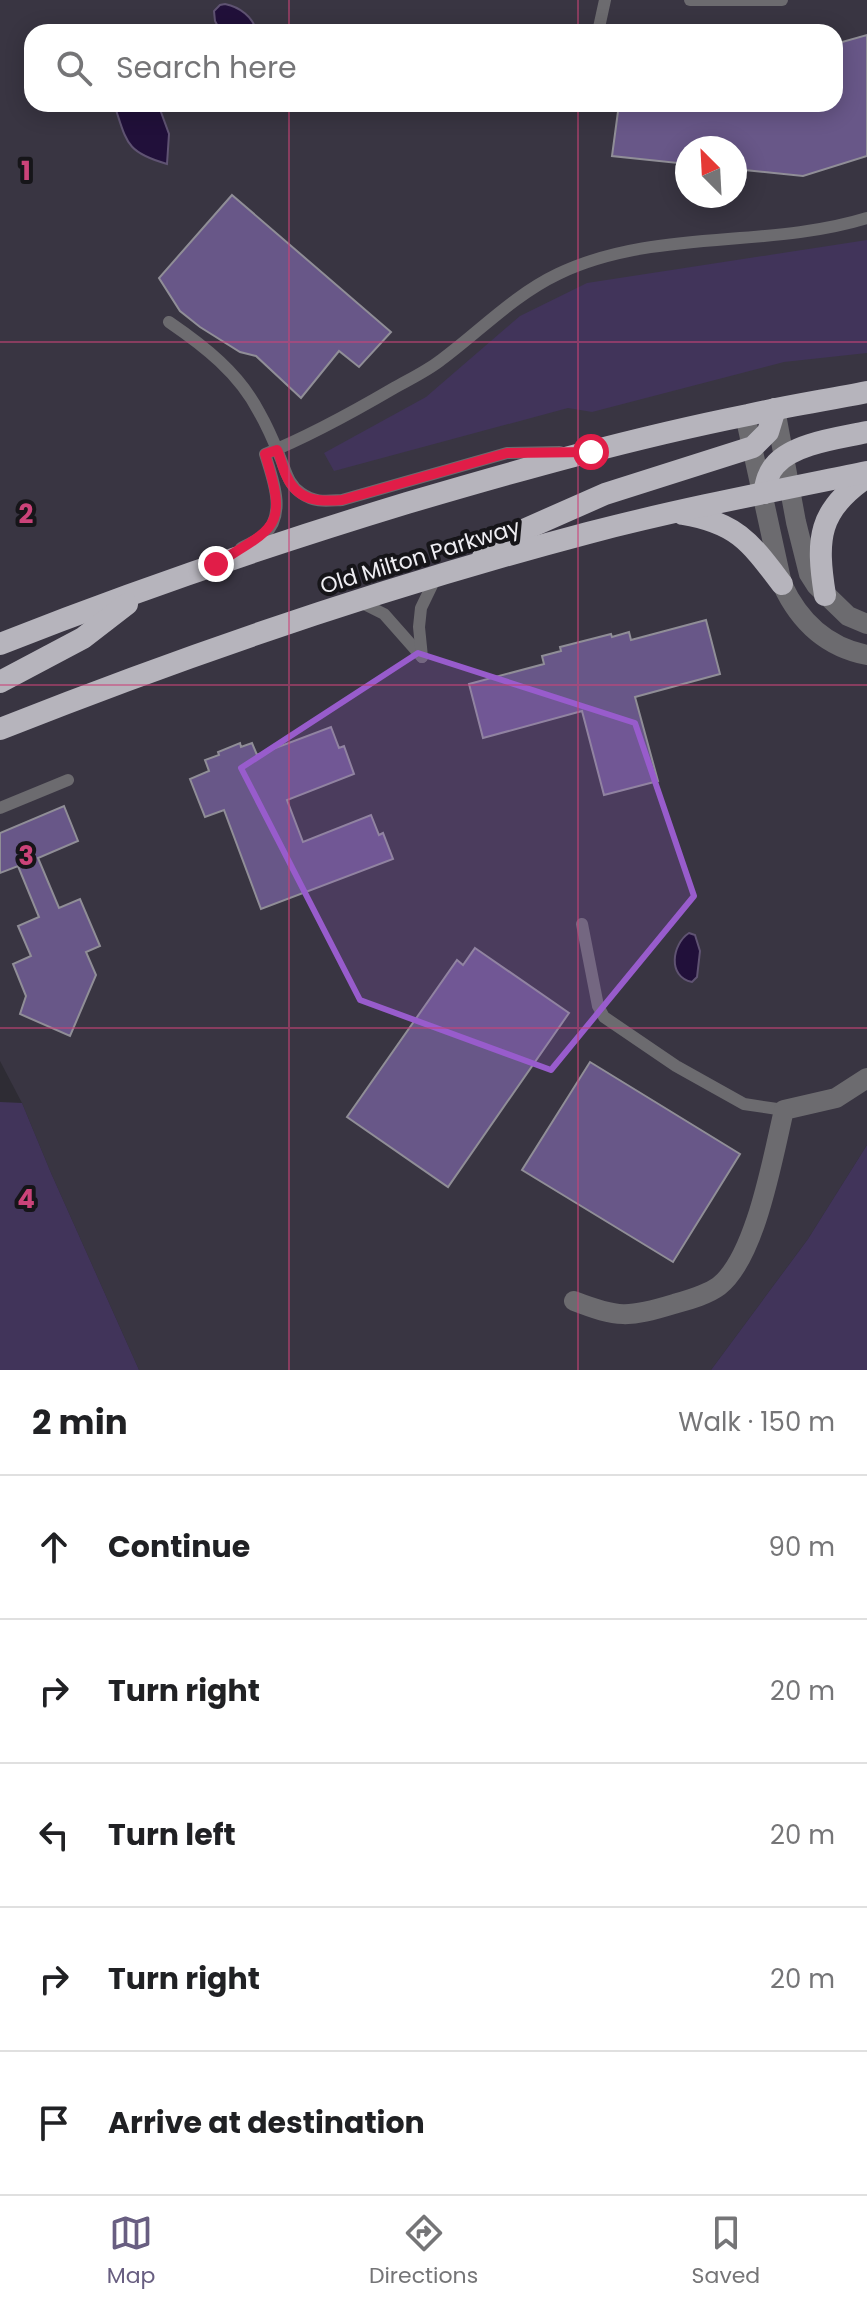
<!DOCTYPE html>
<meta charset="utf-8">
<style>
:root{--surface:#fff;--page:#f6f6f6;--text:#202124;--muted:#757577;--line:#e0e0e0;--accent:#685e81}
body{margin:0;font-family:Poppins,sans-serif;background:var(--page);color:var(--text)}
.compass{position:absolute;left:675px;top:136px;width:72px;height:72px;border-radius:50%;background:var(--surface);box-shadow:0 4px 20px #0003;rotate:336deg}
.stop{position:absolute;width:24px;height:24px;margin:-18px;border:6px solid #e11d48;border-radius:50%;background:#fff}
.stop.end{background:#e11d48;border-color:#fff;box-shadow:0 2px 8px #0008}
.list{margin:0;padding:0;list-style:none}
h2{display:flex;justify-content:space-between;align-items:center;height:104px;margin:0;padding:0 32px;font-size:34px}
h2 small{font-size:26px;font-weight:400;color:var(--muted)}
.list li{display:grid;grid-template-columns:52px 1fr auto;gap:24px;align-items:center;box-sizing:border-box;height:144px;padding:0 32px;border-top:2px solid var(--line)}
.list b{display:block;font-size:30px;white-space:nowrap}
.list em{font-size:26px;font-style:normal;color:var(--muted)}
.icon{flex:none;width:44px;height:44px;fill:none;stroke:currentColor;stroke-width:2;stroke-linecap:round;stroke-linejoin:round}
.map{position:relative;flex:none;width:867px;height:1370px;overflow:hidden}
.search{position:absolute;background:var(--surface);box-shadow:0 4px 20px #0003;left:24px;right:24px;top:24px;height:88px;display:flex;align-items:center;gap:20px;box-sizing:border-box;padding:0 28px;border-radius:24px;color:var(--muted);font-size:30px}
.sheet{height:824px;background:var(--surface)}
nav{display:flex;justify-content:space-around;align-items:center;box-sizing:border-box;height:112px;border-top:2px solid var(--line);background:var(--surface);font-size:22px;color:var(--muted)}
nav a{display:grid;justify-items:center;gap:4px}
nav .on{color:var(--accent)}
.map>svg:first-child{display:block}
</style>
<div class="map">
<svg width="867" height="1370" viewBox="0 0 867 1370">
<rect width="100%" height="100%" fill="#2e2c34"/>
<path fill="#393542" fill-rule="evenodd" d="M0,0H867V1145L808,1239L711,1370H139L51,1173L22,1103L0,1061ZM32,32H835V104H32ZM687,148H735V196H687Z"/>
<g fill="#41345a">
<polygon points="867,240 867,353 784,362 592,412 568,408 334,471 324,453 426,397 520,316 587,283"/>
<polygon points="0,1102 22,1103 51,1173 139,1370 0,1370"/>
<polygon points="867,1145 867,1370 711,1370 808,1239"/>
</g>
<g fill="#21103a" stroke="#5f5372" stroke-width="2">
<path d="M225,4C240,7 253,17 257,32H221L215,21L214,11L220,5Z"/>
<path d="M114,104H158L169,134L167,164C125,152 127,142 114,104Z"/>
<path d="M689,933L695,935L700,951L697,977L692,982C667,977 672,944 689,933Z"/>
</g>
<g fill="#685788" stroke="#908e97" stroke-width="2">
<polygon points="867,35 867,156 803,176 735,169 735,148 687,148 687,164 612,156 619,104 835,104 835,44"/>
<polygon points="232,195 391,332 359,367 339,351 301,398 256,356 240,352 200,327 180,311 159,278"/>
<polygon points="706,620 720,674 635,697 658,781 604,795 582,711 483,738 469,684 544,664 542,656 561,651 560,647 611,634 612,637 629,632 631,640"/>
<polygon points="331,727 339,748 344,746 354,774 287,800 303,842 371,815 379,835 383,833 393,859 261,909 224,810 205,817 190,779 209,771 205,760 219,755 218,752 240,743 241,747 252,743 257,755"/>
<polygon points="64,806 78,841 38,858 59,908 80,899 100,946 86,952 96,975 70,1036 20,1014 26,996 13,964 31,956 18,926 39,917 18,866 0,873 0,833"/>
<polygon points="475,948 569,1013 448,1187 347,1117 457,960 463,965"/>
<polygon points="590,1062 740,1154 673,1262 522,1170"/>
</g>
<g fill="none" stroke-linecap="round" stroke-linejoin="round">
<g stroke="#6c6b6f" stroke-width="12">
<polyline points="690,0 782,0"/>
<polyline points="598,32 605,0"/>
<path d="M169,322C204,346 239,373 259,412C267,426 274,442 280,457C286,471 288,484 301,493C315,503 326,501 342,500L507,453L560,452"/>
<path d="M241,548C249,544 258,540 264,535C287,514 273,480 265,454C310,436 353,412 394,388C410,379 427,371 441,360C480,331 514,295 558,274C654,228 767,249 867,218"/>
<polyline points="358,601 384,614 422,657"/>
<polyline points="422,657 419,627 421,608 436,577"/>
<polyline points="0,808 68,780"/>
<polyline points="582,924 598,1006 604,1017 676,1066 744,1104 784,1110"/>
</g>
<g stroke="#6c6b6f" stroke-width="20">
<polyline points="775,409 796,522 809,574 816,585 848,616 867,624"/>
<path d="M745,415L782,584C799,621 826,647 867,655"/>
<path d="M574,1301C618,1318 628,1318 674,1304C688,1300 707,1295 719,1286C756,1257 773,1156 784,1110L836,1098L867,1078"/>
</g>
<g stroke="#b6b4bc" stroke-width="22">
<path d="M764,493C766,483 768,472 776,464C795,443 840,438 867,432"/>
<path d="M683,514C737,523 750,542 782,584"/>
<polyline points="483,557 519,532 605,494 753,447 768,432 775,409"/>
<path d="M825,595C816,539 818,510 867,477"/>
<path d="M0,644C134,591 269,545 407,503C519,470 633,438 748,415C787,406 827,400 867,392"/>
<polyline points="0,682 83,638 127,604"/>
<path d="M0,729C192,653 388,586 588,533C680,509 774,491 867,472"/>
</g>
</g>
<g fill="none" stroke-linecap="round" stroke-linejoin="round">
<path stroke="#e11d48" stroke-width="10" d="M216,564C277,526 288,528 265,454L277,450C281,458 282,467 286,475C297,501 318,502 342,500L507,453L591,452"/>
</g>
<path fill="#985ccc" fill-opacity="0.2" stroke="#985ccc" stroke-width="6" stroke-linejoin="round" d="M418,653L635,723L694,896L551,1070L360,1000L241,768Z"/>
<path fill="none" stroke="#cb4379" stroke-width="2" stroke-opacity="0.55" d="M289,0V32M578,0V32M289,104V1370M578,104V1370M0,342H867M0,685H867M0,1028H867"/>
<g text-anchor="middle" stroke-width="8" stroke-linejoin="round" paint-order="stroke">
<g font-size="22" fill="#efeef3" stroke="#161519">
<text transform="translate(420 556) rotate(-17)" y="8">Old Milton Parkway</text>
</g>
</g>
<g font-size="26" text-anchor="middle" font-weight="bold" fill="#cb4379" stroke="#161519" stroke-width="8" stroke-linejoin="round" paint-order="stroke">
<text x="26" y="180">1</text>
<text x="26" y="523">2</text>
<text x="26" y="865">3</text>
<text x="26" y="1208">4</text>
</g>
</svg>
<svg class="compass" viewBox="-18 -18 36 36"><path d="M0-13l5 13h-10z" fill="#e53935"/><path d="M0 13l5-13h-10z" fill="#757577"/></svg>
<div class="stop" style="left:591px;top:452px"></div>
<div class="stop end" style="left:216px;top:564px"></div>
<div class="search"><svg class="icon" aria-label="search" viewBox="0 0 24 24"><circle cx="10" cy="10" r="6"/><path d="M15 15l6 6"/></svg>Search here</div>
</div>
<section class="sheet">
<h2>2 min<small>Walk · 150 m</small></h2>
<ul class="list">
<li><svg class="icon" aria-label="ahead" viewBox="0 0 24 24"><path d="M12 20V5M6 11l6-6 6 6"/></svg><div><b>Continue</b></div><em>90 m</em></li>
<li><svg class="icon" aria-label="right" viewBox="0 0 24 24"><path d="M7 20v-9h11M14 6l5 5-5 5"/></svg><div><b>Turn right</b></div><em>20 m</em></li>
<li><svg class="icon" aria-label="left" viewBox="0 0 24 24"><path d="M17 20v-9H6M10 6l-5 5 5 5"/></svg><div><b>Turn left</b></div><em>20 m</em></li>
<li><svg class="icon" aria-label="right" viewBox="0 0 24 24"><path d="M7 20v-9h11M14 6l5 5-5 5"/></svg><div><b>Turn right</b></div><em>20 m</em></li>
<li><svg class="icon" aria-label="arrive" viewBox="0 0 24 24"><path d="M6 21V4h12l-3 4 3 4H6"/></svg><div><b>Arrive at destination</b></div></li>
</ul>
</section>
<nav>
<a class="on"><svg class="icon" aria-label="map" viewBox="0 0 24 24"><path d="M3 6l6-2 6 2 6-2v14l-6 2-6-2-6 2zM9 4v14M15 6v14"/></svg>Map</a>
<a><svg class="icon" aria-label="directions" viewBox="0 0 24 24"><path d="M12 3l9 9-9 9-9-9zM9 14v-3h6M13 9l2 2-2 2"/></svg>Directions</a>
<a><svg class="icon" aria-label="saved" viewBox="0 0 24 24"><path d="M7 4h10v16l-5-4-5 4z"/></svg>Saved</a>
</nav>
